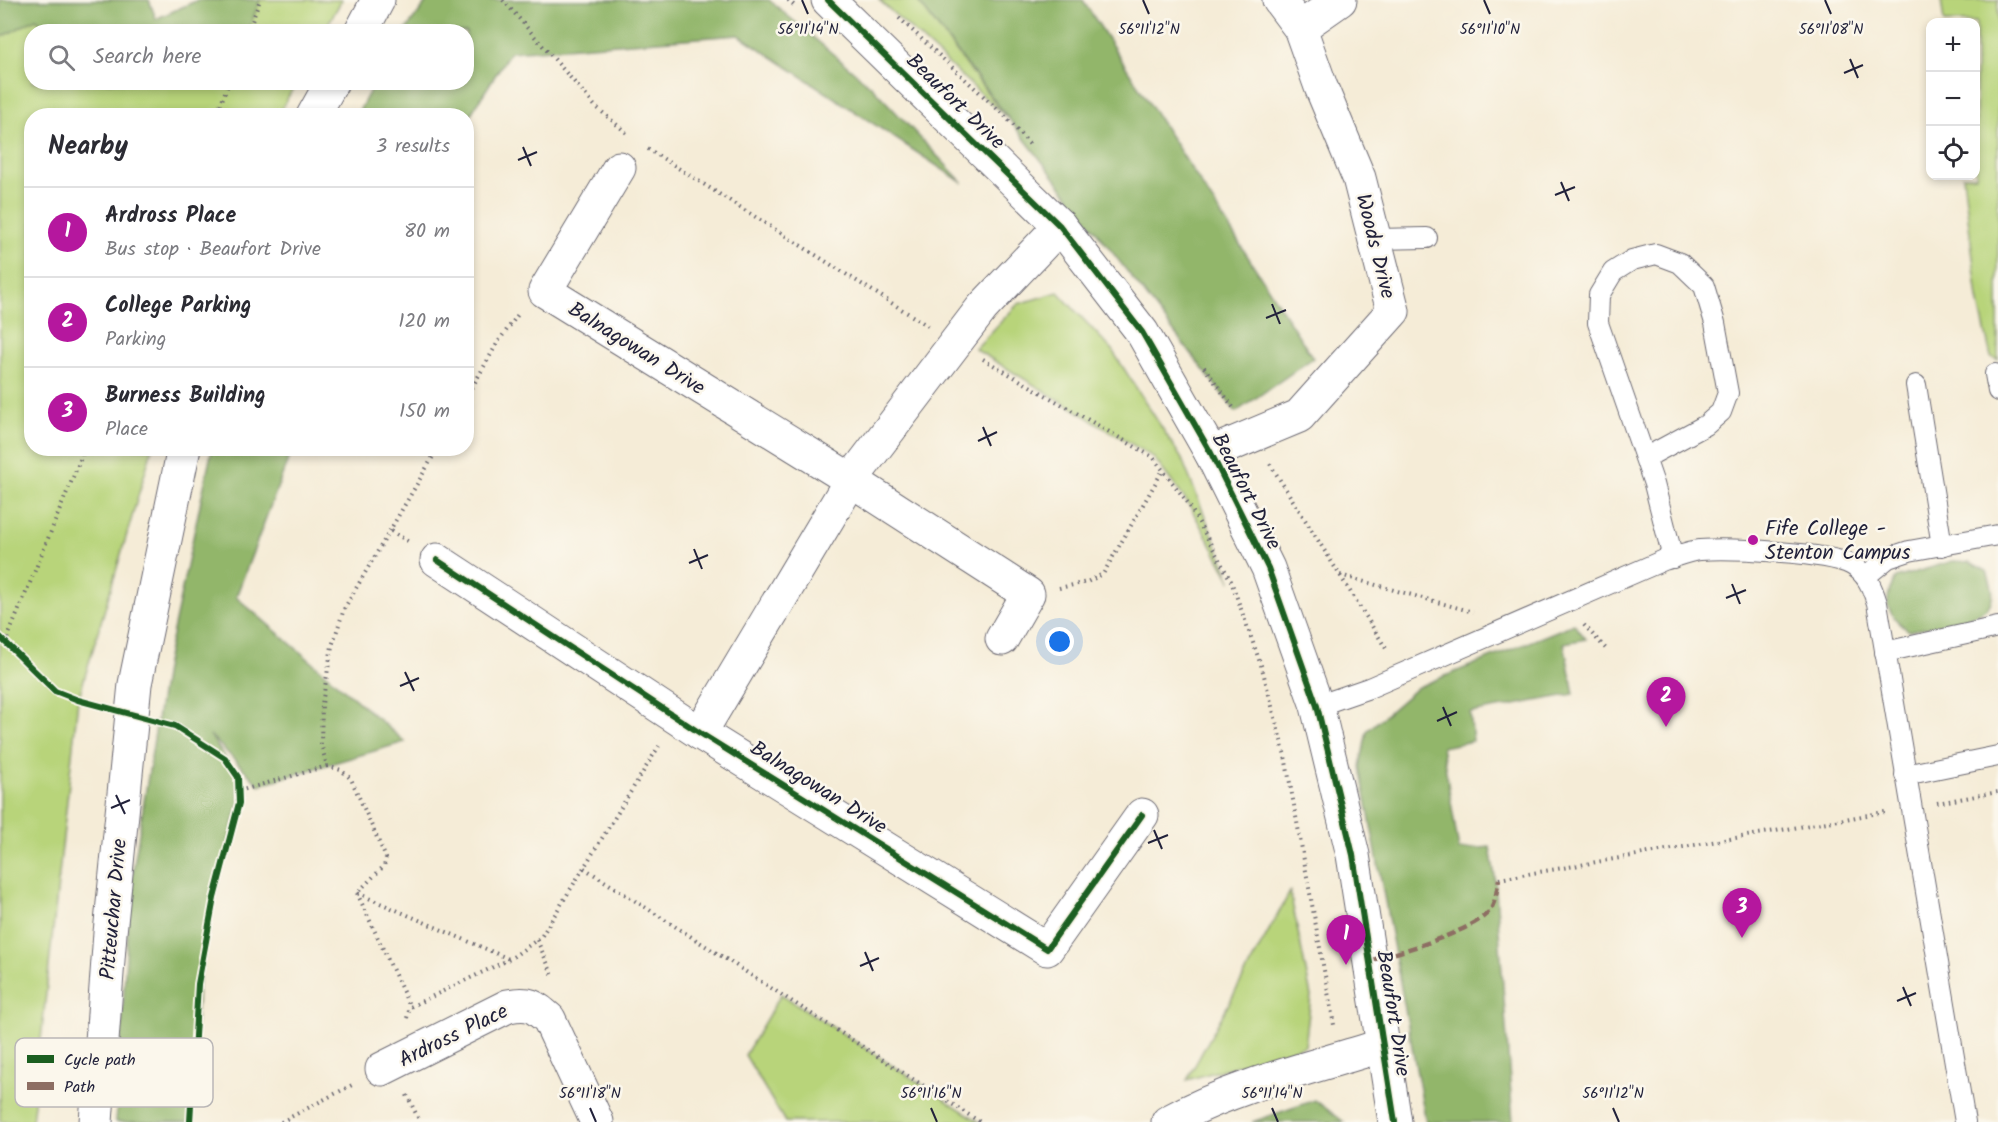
<!DOCTYPE html>
<meta charset="utf-8">
<style>
:root{--surface:#fff;--page:#f7f7f7;--text:#2b2b33;--muted:#7c7c81;--line:#e1e1e2;--accent:#b5179e}
body{margin:0;font-family:Kalam,sans-serif;background:var(--page);color:var(--text)}
.controls{position:absolute;right:18px;top:18px;display:grid;overflow:hidden;border-radius:12px;box-shadow:0 3px 9px #0003}
.controls button{width:54px;height:54px;display:grid;place-items:center;padding:0;border:0;border-bottom:2px solid var(--line);background:var(--surface);color:var(--text);font:30px sans-serif}
.you{position:absolute;left:1060px;top:642px;width:21px;height:21px;margin:-15px;border:4px solid #fff;border-radius:50%;background:#1a73e8;box-shadow:0 0 0 9px #1a73e833}
.badge{display:grid;place-items:center;width:39px;height:39px;border-radius:50%;background:var(--accent);color:#fff;font-size:20px;font-weight:700}
.pin{position:absolute;translate:-50% -50px;filter:drop-shadow(0 2px 3px #0008)}
.pin::after{content:'';position:absolute;top:32px;width:21px;height:18px;background:inherit;clip-path:polygon(0 0,100% 0,50% 100%)}
.list{margin:0;padding:0;list-style:none}
h2{display:flex;justify-content:space-between;align-items:center;height:78px;margin:0;padding:0 24px;font-size:26px}
h2 small{font-size:20px;font-weight:400;color:var(--muted)}
.list li{display:grid;grid-template-columns:39px 1fr auto;gap:18px;align-items:center;box-sizing:border-box;height:90px;padding:0 24px;border-top:2px solid var(--line)}
.list b{display:block;font-size:22px;white-space:nowrap}
.list p{margin:0;font-size:20px;white-space:nowrap;color:var(--muted)}
.list em{font-size:20px;font-style:normal;color:var(--muted)}
.icon{flex:none;width:33px;height:33px;fill:none;stroke:currentColor;stroke-width:2;stroke-linecap:round;stroke-linejoin:round}
.map{position:relative;flex:none;width:1998px;height:1122px;overflow:hidden}
.search{position:absolute;background:var(--surface);box-shadow:0 3px 9px #0003;left:24px;top:24px;width:450px;height:66px;display:flex;align-items:center;gap:15px;box-sizing:border-box;padding:0 21px;border-radius:24px;color:var(--muted);font-size:22px}
.panel{position:absolute;background:var(--surface);box-shadow:0 3px 9px #0003;left:24px;top:108px;width:450px;height:348px;border-radius:24px}
.map>svg:first-child{display:block}
</style>
<div class="map">
<svg width="1998" height="1122" viewBox="0 0 1998 1122">
<rect width="100%" height="100%" fill="#fbf7ec"/>
<filter id="ink" filterUnits="userSpaceOnUse"><feTurbulence type="fractalNoise" baseFrequency=".0167" numOctaves="2"/><feDisplacementMap in="SourceGraphic" scale="12" xChannelSelector="R" yChannelSelector="G"/><feConvolveMatrix kernelMatrix="1 2 1 2 8 2 1 2 1" color-interpolation-filters="sRGB"/></filter>
<filter id="wash" filterUnits="userSpaceOnUse"><feTurbulence type="fractalNoise" baseFrequency=".008" numOctaves="4" result="noise"/><feDisplacementMap in="SourceGraphic" scale="24" xChannelSelector="R" yChannelSelector="G"/><feGaussianBlur stdDeviation="1.35" result="paint"/><feColorMatrix in="noise" values="0 0 0 0 0 0 0 0 0 0 0 0 0 0 0 0 0 1.4 0 .05"/><feComposite in="paint" operator="in"/></filter>
<g filter="url(#wash)">
<rect width="100%" height="100%" fill="#f5ecd7"/>
<g fill="#b8d47a" stroke="#6d7b5a" stroke-width="1.5">
<polygon points="0,0 149,0 156,19 198,0 342,0 324,31 32,32 32,82 296,83 278,115 32,116 32,448 152,449 78,700 32,1122 0,1122"/>
<polygon points="879,0 917,0 1005,116"/>
<polygon points="1941,0 1998,0 1998,360 1991,357 1978,299 1963,176 1976,176 1976,22 1944,22"/>
<polygon points="1058,292 1112,350 1182,459 1231,581 1188,503 1153,457 975,349 1018,304"/>
<polygon points="1290,892 1311,996 1305,1046 1187,1080"/>
<polygon points="781,994 980,1122 785,1122 745,1055"/>
</g>
<g fill="#92b66a" stroke="#5a6c52" stroke-width="1.5">
<polygon points="0,0 149,0 156,19 198,0 260,0 248,31 52,31 36,19 0,38"/>
<polygon points="428,0 769,0 872,87 963,183 739,35 510,52 467,120 466,116 357,115 374,83 466,82 466,32 405,31"/>
<polygon points="917,0 1083,0 1313,358 1236,412"/>
<polygon points="212,449 292,449 236,597 405,742 259,785 210,735 238,777 239,803 214,898 198,984 190,1122 116,1122 130,890 166,663"/>
<path d="M1953,561L1970,562L1987,571C1990,581 1996,593 1990,604C1981,620 1927,627 1909,631C1887,615 1881,602 1896,578Z"/>
<polygon points="1574,624 1586,639 1564,643 1574,694 1470,713 1473,741 1442,747 1459,850 1490,847 1495,877 1513,1122 1426,1122 1360,767 1367,731 1418,687"/>
<polygon points="1315,1100 1344,1122 1252,1122"/>
</g>
</g>
<g filter="url(#ink)">
<g fill="none" stroke-linecap="round" stroke-linejoin="round">
<defs>
<g id="service">
<polyline points="1375,239 1427,238"/>
<polyline points="1995,374 1998,391"/>
<polyline points="1916,385 1942,546"/>
<polyline points="1645,458 1706,425 1721,412 1728,393 1715,323 1704,286 1680,263 1656,254 1632,260 1613,272 1599,295 1598,323 1645,458 1654,484 1673,558"/>
<polyline points="1866,576 1888,558 1909,551 1998,535"/>
<polyline points="1885,652 1998,627"/>
<path d="M1317,706L1369,688L1664,560C1675,557 1688,551 1700,550C1730,548 1828,552 1852,565C1867,574 1872,587 1877,603L1965,1122"/>
<polyline points="1905,775 1998,756"/>
</g>
<g id="minor">
<polyline points="828,0 1060,226 1142,332 1211,453 1268,568 1317,706 1353,855 1395,1122"/>
<polyline points="1300,28 1340,0"/>
<polyline points="619,168 545,291 851,480 1028,594 1002,639"/>
<polyline points="1211,453 1299,416 1393,311 1359,178 1321,87 1300,28 1279,0"/>
<polyline points="437,560 700,733 1047,949 1142,815"/>
<polyline points="700,733 851,480 982,308 1060,226"/>
<path d="M382,1069L508,1006C529,1002 533,1005 549,1019L597,1122"/>
<path d="M1168,1122C1233,1086 1310,1068 1381,1046"/>
</g>
<g id="tertiary">
<polyline points="361,32 378,0"/>
<polyline points="313,116 332,82"/>
<polyline points="96,1122 110,933 135,684 184,448"/>
</g>
</defs>
<use href="#service" stroke="#6c6972" stroke-width="22"/>
<use href="#minor" stroke="#6c6972" stroke-width="35"/>
<use href="#tertiary" stroke="#6c6972" stroke-width="35"/>
<g stroke="#6c6972" stroke-width="4" stroke-dasharray="1.5 4.5" stroke-linecap="butt">
<polyline points="503,0 595,106 629,135"/>
<polyline points="788,0 796,7"/>
<polyline points="899,18 1005,116 1031,146"/>
<polyline points="248,32 260,0"/>
<polyline points="216,116 229,82"/>
<polyline points="648,149 928,326"/>
<polyline points="983,359 1153,457 1188,503 1231,581 1262,668 1285,756 1334,1025"/>
<polyline points="1204,367 1233,407"/>
<polyline points="466,398 498,342 519,313"/>
<polyline points="1270,464 1387,650"/>
<polyline points="391,531 409,542"/>
<polyline points="1340,575 1473,612"/>
<polyline points="1059,588 1087,582 1103,574 1163,470"/>
<polyline points="1584,625 1608,651"/>
<polyline points="5,644 85,448"/>
<polyline points="327,766 341,770 351,779 386,858 384,866 357,893 509,959"/>
<polyline points="239,791 327,766 321,744 322,704 332,646 344,609 438,448"/>
<polyline points="1937,803 1998,792"/>
<polyline points="584,868 980,1122"/>
<polyline points="1499,879 1885,812"/>
<polyline points="357,893 410,1007"/>
<polyline points="537,940 554,978"/>
<polyline points="407,1018 410,1007 510,959 541,937 659,746"/>
<polyline points="407,1095 420,1122"/>
<polyline points="281,1122 352,1085"/>
</g>
<use href="#service" stroke="#fff" stroke-width="20"/>
<use href="#minor" stroke="#fff" stroke-width="33"/>
<use href="#tertiary" stroke="#fff" stroke-width="33"/>
<path stroke="#8d6e63" stroke-width="4.5" stroke-dasharray="9 4.5" stroke-linecap="butt" d="M1369,961C1395,953 1480,931 1492,907C1496,899 1497,888 1499,879"/>
<defs>
<g id="cycleway">
<polyline points="828,0 1060,226 1142,332 1211,453 1268,568 1317,706 1353,855 1395,1122"/>
<polyline points="437,560 700,733 1047,949 1142,815"/>
<polyline points="0,637 55,691 78,700 175,726 225,758 238,777 239,803 214,898 198,984 190,1122"/>
</g>
</defs>
<use href="#cycleway" stroke="#fbf7ec" stroke-width="10"/>
<use href="#cycleway" stroke="#1b5e20" stroke-width="6"/>
</g>
</g>
<path fill="none" stroke="#22223b" stroke-width="2" d="M802,0L808,14M1143,0L1149,14M1484,0L1490,14M1825,0L1831,14M1850,59L1858,78M1844,73L1863,65M523,147L531,166M518,160L537,152M1561,182L1569,201M1555,195L1575,187M1272,304L1280,324M1266,318L1286,310M983,427L991,446M978,441L997,432M694,549L702,569M689,563L708,555M1732,584L1740,604M1726,598L1746,590M405,672L414,691M400,686L419,678M1443,707L1451,726M1437,721L1457,712M116,795L125,814M111,808L130,800M1154,830L1162,849M1148,843L1168,835M865,952L873,971M860,966L879,958M1903,987L1911,1006M1897,1001L1916,993M590,1108L596,1122M931,1108L937,1122M1272,1108L1278,1122M1613,1108L1619,1122"/>
<circle fill="#b5179e" stroke="#fbf7ec" stroke-width="2" cx="1753" cy="540" r="6"/>
<g text-anchor="middle" stroke-width="5" stroke-linejoin="round" paint-order="stroke">
<g font-size="21" fill="#22223b" stroke="#fbf7ec">
<text transform="translate(956 101) rotate(44)" y="7">Beaufort Drive</text>
<text transform="translate(1376 246) rotate(76)" y="7">Woods Drive</text>
<text transform="translate(637 348) rotate(32)" y="7">Balnagowan Drive</text>
<text transform="translate(1247 491) rotate(63)" y="7">Beaufort Drive</text>
<text transform="translate(819 787) rotate(32)" y="7">Balnagowan Drive</text>
<text transform="translate(113 909) rotate(-85)" y="7">Pitteuchar Drive</text>
<text transform="translate(1394 1013) rotate(81)" y="7">Beaufort Drive</text>
<text transform="translate(453 1035) rotate(-26)" y="7">Ardross Place</text>
</g>
<g font-size="21" fill="#22223b" stroke="#fbf7ec" text-anchor="start">
<text x="1765" y="535">Fife College -<tspan x="1765" dy="24">Stenton Campus</tspan></text>
</g>
</g>
<rect x="15" y="1038" width="198" height="69" rx="9" fill="#fbf7ec" stroke="#bab7b7" stroke-width="1.5"/>
<rect x="27" y="1055" width="27" height="8" fill="#1b5e20"/>
<rect x="27" y="1082" width="27" height="8" fill="#8d6e63"/>
<g font-size="16" fill="#22223b">
<text x="64" y="1065">Cycle path</text>
<text x="64" y="1092">Path</text>
</g>
<g font-size="15" text-anchor="middle" fill="#22223b" stroke="#fbf7ec" stroke-width="5" stroke-linejoin="round" paint-order="stroke">
<text x="808" y="34">56°11'14"N</text>
<text x="1149" y="34">56°11'12"N</text>
<text x="1490" y="34">56°11'10"N</text>
<text x="1831" y="34">56°11'08"N</text>
<text x="590" y="1098">56°11'18"N</text>
<text x="931" y="1098">56°11'16"N</text>
<text x="1272" y="1098">56°11'14"N</text>
<text x="1613" y="1098">56°11'12"N</text>
</g>
</svg>
<div class="controls">
<button>+</button>
<button>−</button>
<button><svg class="icon" aria-label="locate" viewBox="0 0 24 24"><circle cx="12" cy="12" r="6"/><path d="M12 2v4M12 18v4M2 12h4M18 12h4"/></svg></button>
</div>
<div class="you"></div>
<div class="pin badge" style="left:1346px;top:965px">1</div>
<div class="pin badge" style="left:1666px;top:727px">2</div>
<div class="pin badge" style="left:1742px;top:938px">3</div>
<div class="search"><svg class="icon" aria-label="search" viewBox="0 0 24 24"><circle cx="10" cy="10" r="6"/><path d="M15 15l6 6"/></svg>Search here</div>
<section class="panel">
<h2>Nearby<small>3 results</small></h2>
<ul class="list">
<li><span class="badge">1</span><div><b>Ardross Place</b><p>Bus stop · Beaufort Drive</p></div><em>80 m</em></li>
<li><span class="badge">2</span><div><b>College Parking</b><p>Parking</p></div><em>120 m</em></li>
<li><span class="badge">3</span><div><b>Burness Building</b><p>Place</p></div><em>150 m</em></li>
</ul>
</section>
</div>
